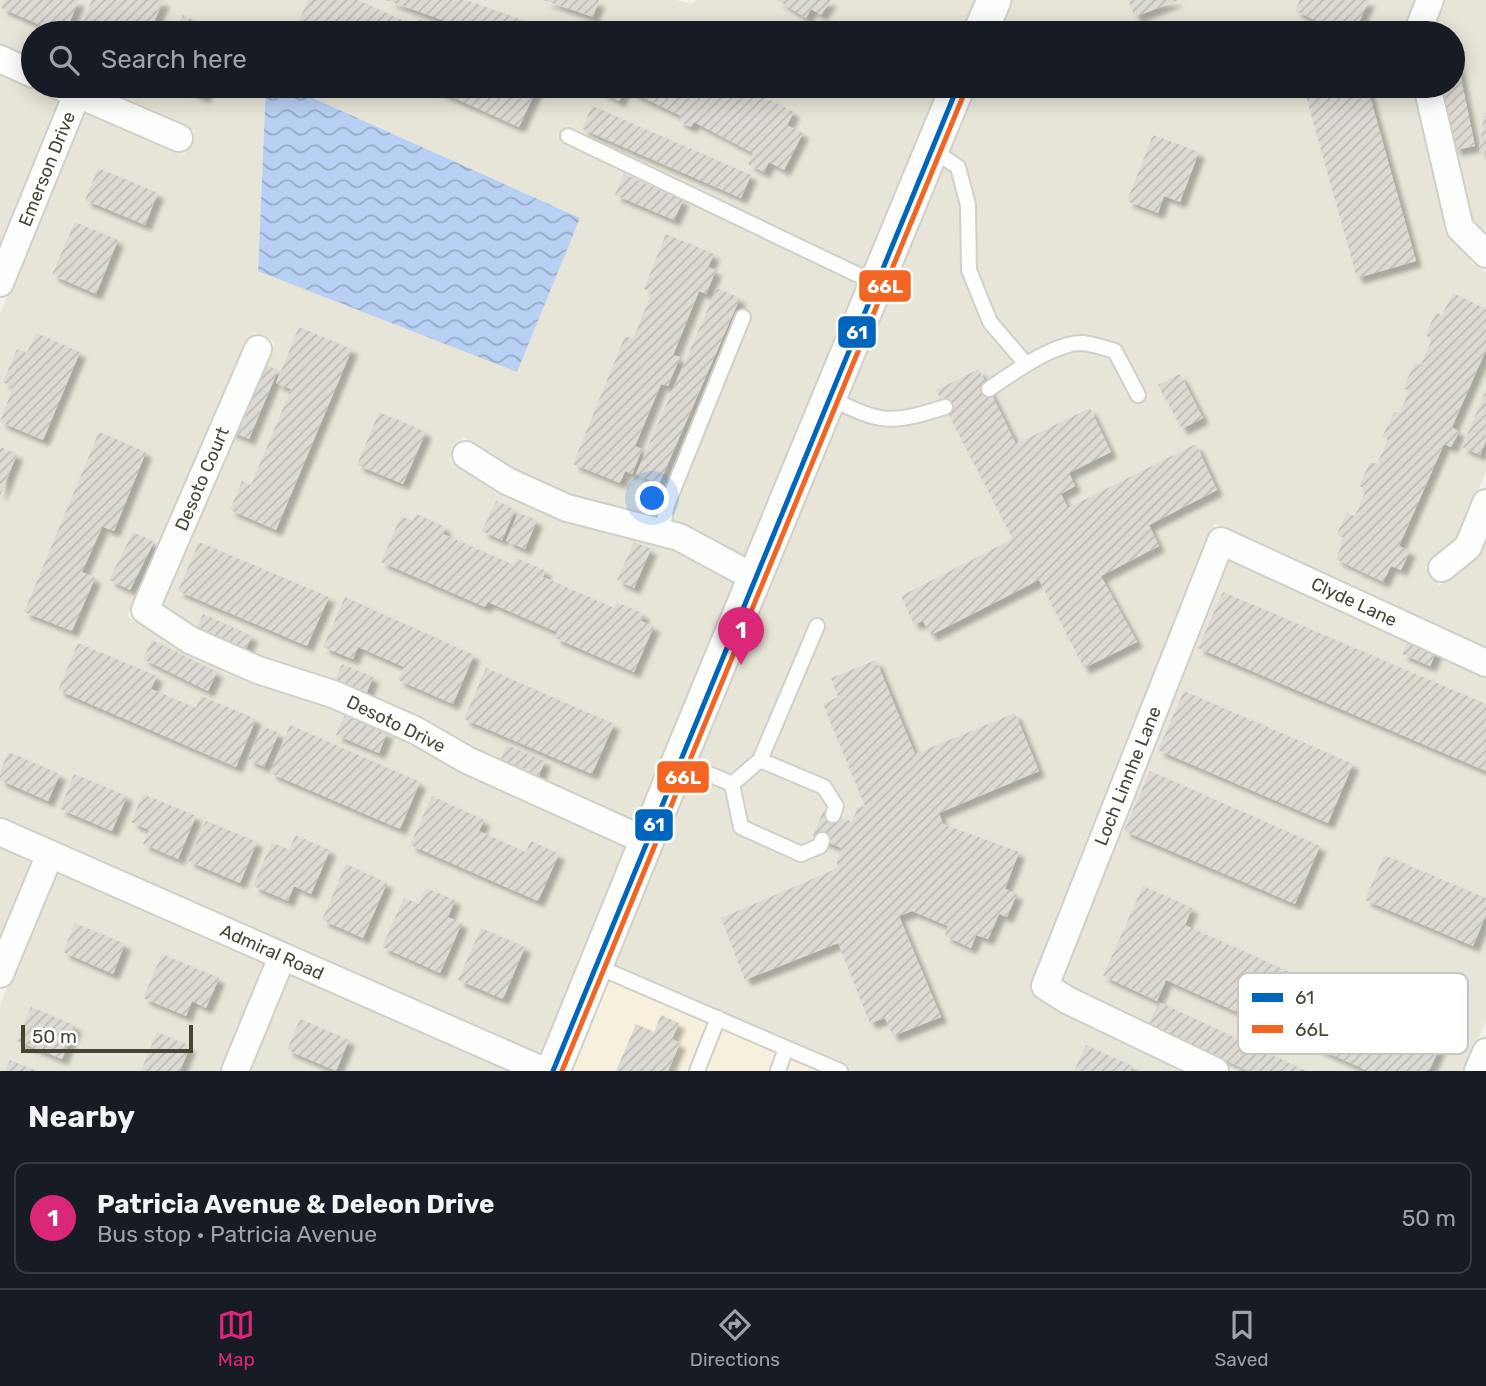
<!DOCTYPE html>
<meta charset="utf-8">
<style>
:root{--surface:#171b24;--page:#20242c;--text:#f1f3f6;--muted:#9ea1a6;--line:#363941;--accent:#db2777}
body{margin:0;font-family:Rubik,sans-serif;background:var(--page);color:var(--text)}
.scale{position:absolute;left:21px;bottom:18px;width:172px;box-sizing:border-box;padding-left:7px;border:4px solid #494535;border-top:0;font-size:19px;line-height:24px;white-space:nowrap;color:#494535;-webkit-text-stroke:5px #fff;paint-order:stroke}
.you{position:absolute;left:653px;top:499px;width:24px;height:24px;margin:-18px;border:5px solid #fff;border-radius:50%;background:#1a73e8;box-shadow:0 0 0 10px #1a73e833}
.badge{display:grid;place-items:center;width:46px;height:46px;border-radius:50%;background:var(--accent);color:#fff;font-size:23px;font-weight:700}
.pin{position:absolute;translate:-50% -58px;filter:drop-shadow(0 2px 4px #0008)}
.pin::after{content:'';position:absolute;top:37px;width:24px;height:21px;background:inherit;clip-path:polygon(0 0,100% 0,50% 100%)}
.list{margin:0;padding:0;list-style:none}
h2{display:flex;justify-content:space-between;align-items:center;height:91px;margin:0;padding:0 28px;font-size:30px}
h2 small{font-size:23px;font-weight:400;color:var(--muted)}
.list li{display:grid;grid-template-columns:46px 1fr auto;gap:21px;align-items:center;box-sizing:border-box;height:112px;margin:0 14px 14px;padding:0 14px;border:2px solid var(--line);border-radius:14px}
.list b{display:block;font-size:26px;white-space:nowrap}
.list p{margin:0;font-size:23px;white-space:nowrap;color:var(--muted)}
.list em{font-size:23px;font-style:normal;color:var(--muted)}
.icon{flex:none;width:38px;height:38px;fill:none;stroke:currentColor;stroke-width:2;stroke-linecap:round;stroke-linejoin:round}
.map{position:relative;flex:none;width:1486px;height:1071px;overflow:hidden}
.search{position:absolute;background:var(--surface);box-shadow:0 4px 18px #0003;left:21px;right:21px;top:21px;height:77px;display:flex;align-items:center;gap:18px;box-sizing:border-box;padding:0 24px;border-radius:38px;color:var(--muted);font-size:26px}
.sheet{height:217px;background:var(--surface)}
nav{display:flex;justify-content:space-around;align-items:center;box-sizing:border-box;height:98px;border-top:2px solid var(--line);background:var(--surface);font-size:19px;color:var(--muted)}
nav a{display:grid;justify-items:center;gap:4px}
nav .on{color:var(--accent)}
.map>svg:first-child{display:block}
</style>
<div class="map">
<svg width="1486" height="1071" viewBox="0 0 1486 1071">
<defs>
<pattern id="water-waves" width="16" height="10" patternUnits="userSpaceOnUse" patternTransform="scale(1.75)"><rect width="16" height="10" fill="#b7d0f3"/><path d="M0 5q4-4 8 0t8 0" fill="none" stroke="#97abc6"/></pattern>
<pattern id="building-hatch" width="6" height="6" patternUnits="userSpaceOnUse" patternTransform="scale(1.75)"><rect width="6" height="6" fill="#dcdad2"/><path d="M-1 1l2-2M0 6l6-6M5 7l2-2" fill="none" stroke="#bebcb5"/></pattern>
<filter id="shadow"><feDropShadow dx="6" dy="6" stdDeviation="2" flood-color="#0004"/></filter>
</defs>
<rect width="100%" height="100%" fill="#f2f1ea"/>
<g fill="#e7e5d7">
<polygon points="0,0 676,0 691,4 697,0 981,0 967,33 33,33 33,59 0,44"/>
<polygon points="1007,0 1417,0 1405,33 993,33"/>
<polygon points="1443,0 1486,0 1486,227 1483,232 1471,220 1439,86 1453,86 1453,33 1430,33"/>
<polygon points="0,74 61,101 0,251"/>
<polygon points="94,86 266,86 258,271 580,218 286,86 945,86 750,560 683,524 572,495 513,469 463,437 449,460 502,493 562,520 675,549 740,585 640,824 473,749 421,718 338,681 263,658 196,629 160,604 275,342 254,332 128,614 129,618 185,653 254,683 328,706 410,742 461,773 630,849 546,1057 0,817 0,314 83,111 184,155 195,131"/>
<polygon points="971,86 1414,86 1448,232 1470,257 1469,260 1486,273 1486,471 1458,539 1425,567 1439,586 1474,558 1486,534 1486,648 1237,532 1215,524 1034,982 1038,998 1052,1008 1184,1071 848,1071 606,975"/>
<polygon points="1227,558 1486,677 1486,1020 1465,1071 1246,1071 1074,989 1060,980"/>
<polygon points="0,846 34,861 0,943"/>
<polygon points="56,871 266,964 222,1071 0,1071 0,1005"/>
<polygon points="288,974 511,1071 248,1071"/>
</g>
<polygon fill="#f6f0dc" points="606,975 848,1071 566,1071"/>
<polygon fill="url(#water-waves)" points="266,86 286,86 580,218 517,372 258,271"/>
<g fill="url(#building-hatch)" filter="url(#shadow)">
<polygon points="4,0 79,0 65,33 59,33 1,8"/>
<polygon points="92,0 164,0 149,33 104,33 82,24"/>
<polygon points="308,0 358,0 415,26 419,19 449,33 311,33 296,27"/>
<polygon points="386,0 466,0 559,33 479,33"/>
<polygon points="543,0 599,0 593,17"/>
<polygon points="777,0 831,0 821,15 811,9 806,18"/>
<polygon points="1128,0 1178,0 1135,17"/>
<polygon points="1300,0 1369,0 1354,33 1335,33 1335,29 1295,11"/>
<polygon points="183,15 215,29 213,33 157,33 161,24 177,31"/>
<polygon points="618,24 637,33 613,33"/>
<polygon points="1453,40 1475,146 1455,150 1441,86 1453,86"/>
<polygon points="178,86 209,86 204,97"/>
<polygon points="428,86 538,86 519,127"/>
<polygon points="591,86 741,86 794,112 787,125 803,133 784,170 769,162 764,172 748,164 753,153 694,122 691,127 678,121 681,116 625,89 619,101"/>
<polygon points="1303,86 1367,86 1416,261 1357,278"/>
<polygon points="592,106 751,175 741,198 582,129"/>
<polygon points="1484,113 1486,113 1486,152 1479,151"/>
<polygon points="1153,135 1199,152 1180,202 1164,196 1158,213 1127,201"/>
<polygon points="98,168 158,193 145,225 85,200"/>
<polygon points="624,174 683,200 674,220 615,195"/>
<polygon points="75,222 118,240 96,294 52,275"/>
<polygon points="666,234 714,254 708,267 716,270 706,294 699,291 673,355 680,357 668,386 661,384 635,446 642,449 632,474 625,471 620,483 573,464 625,336 633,339 652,292 644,289"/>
<polygon points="717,288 740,298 659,484 636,474"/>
<polygon points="1453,293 1486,309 1486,350 1452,427 1459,432 1451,447 1444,444 1399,546 1410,551 1401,570 1391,566 1383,582 1336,559 1344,538 1337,534 1347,513 1355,516 1366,490 1359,486 1370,462 1377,464 1388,440 1382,437 1394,412 1400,413 1409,391 1403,388 1415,363 1421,365 1432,339 1425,335 1436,313 1442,315"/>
<polygon points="299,327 352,349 276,530 230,510 242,481 251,485 291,389 276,383"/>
<polygon points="36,333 80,352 43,440 0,422 13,387 3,382 17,349 27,353"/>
<polygon points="258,362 278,370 249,439 229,431"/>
<polygon points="979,369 1016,444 1090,408 1111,452 1069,473 1075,486 1061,494 1068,508 1196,444 1217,490 1149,525 1159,546 1101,576 1137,642 1084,668 1039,580 931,635 923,621 914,624 901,596 1013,539 936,390"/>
<polygon points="1180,374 1203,418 1182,429 1158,385"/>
<polygon points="1486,390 1486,441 1480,455 1462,447"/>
<polygon points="379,412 426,432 403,484 357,465"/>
<polygon points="99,432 146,452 114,531 95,524 102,527 82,572 95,578 72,631 24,612"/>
<polygon points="0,447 17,454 0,496"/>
<polygon points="496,501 515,510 502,540 482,531"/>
<polygon points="518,513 537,520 525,549 506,541"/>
<polygon points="416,514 445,527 443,534 514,565 517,558 546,571 543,577 614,608 617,602 644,614 641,621 654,626 634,672 555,638 557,632 488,602 485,607 381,562 401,516 413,521"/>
<polygon points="133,532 154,542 130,590 109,580"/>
<polygon points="199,542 329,597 307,646 178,591"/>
<polygon points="634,542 651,549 634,588 617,580"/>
<polygon points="1223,592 1486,704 1486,771 1198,648"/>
<polygon points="345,597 474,655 453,704 398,680 404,667 358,647 353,659 323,647"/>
<polygon points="203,614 252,636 243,656 194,634"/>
<polygon points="1410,636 1438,648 1430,666 1402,654"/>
<polygon points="152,640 217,672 208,691 143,659"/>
<polygon points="78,643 157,676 151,689 196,708 201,696 256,719 236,767 58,690"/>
<polygon points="876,660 915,754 1015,713 1039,771 939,813 943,824 1019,852 1005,889 1017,894 1007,917 999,914 988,939 976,935 971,948 945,936 948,926 912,911 899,916 941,1017 893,1036 885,1018 870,1023 838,943 745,980 721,918 838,868 837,861 841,848 813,836 823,811 852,822 858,807 865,806 823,704 838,697 831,678"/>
<polygon points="342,664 373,677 365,697 333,684"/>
<polygon points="486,668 614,724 592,774 464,719"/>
<polygon points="1184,691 1353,764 1328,823 1158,750"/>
<polygon points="345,715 387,733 379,753 336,735"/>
<polygon points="290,725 420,782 400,829 270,773"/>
<polygon points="262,726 279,733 264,767 248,759"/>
<polygon points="507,745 545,761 537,781 498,765"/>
<polygon points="8,752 60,774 48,801 0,780 0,772"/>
<polygon points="1150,771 1320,846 1295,904 1124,831"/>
<polygon points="74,774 127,796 112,831 60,809"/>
<polygon points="143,794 196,816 178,859 143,844 149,830 131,822"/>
<polygon points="432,796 484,820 479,831 525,852 519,865 531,841 559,854 538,901 410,845"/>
<polygon points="206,821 257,842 240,883 188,861"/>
<polygon points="295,835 330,850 311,894 294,886 288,901 253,886 272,842 289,850"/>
<polygon points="1384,855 1486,898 1486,915 1473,946 1365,900"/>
<polygon points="346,864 387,883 363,938 322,920"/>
<polygon points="1143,886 1192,908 1185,925 1394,1019 1402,1003 1450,1025 1429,1071 1368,1071 1166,980 1157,1001 1103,976"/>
<polygon points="426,888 455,900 448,917 462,923 440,973 382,947 404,898 419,904"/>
<polygon points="75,923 125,944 113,974 63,952"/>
<polygon points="481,928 525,947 503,999 458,980"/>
<polygon points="162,954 219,978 206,1008 192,1001 186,1016 143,998"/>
<polygon points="1159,1002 1306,1071 1248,1071 1149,1025"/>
<polygon points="31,1007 76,1026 62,1059 17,1041"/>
<polygon points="661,1015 679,1023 672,1039 680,1043 668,1071 616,1071 636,1024 654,1032"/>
<polygon points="300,1019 349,1040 336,1071 287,1050"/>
<polygon points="157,1032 190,1046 180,1071 141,1071"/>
<polygon points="1086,1045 1132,1066 1130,1071 1074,1071"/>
<polygon points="10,1060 37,1071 5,1071"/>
</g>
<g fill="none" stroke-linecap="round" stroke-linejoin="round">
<defs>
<g id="service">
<polyline points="568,136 875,283"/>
<polyline points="931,149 958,167 968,205 969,270 990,322 1026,364"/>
<path d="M989,389C1011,374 1055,342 1083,343C1093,344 1105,348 1115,351L1138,395"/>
<path d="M829,398C882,423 889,425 945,407"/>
<polyline points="662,532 667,505 743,317"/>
<polyline points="760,760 817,626"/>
<polyline points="679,761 732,784 741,827 801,854 820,846 822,840"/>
<polyline points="732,784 760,760 824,787 836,806 833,815"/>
<polyline points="596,966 786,1048"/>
<polyline points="697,1071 718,1018"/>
<polyline points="778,1071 786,1048 840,1071"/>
</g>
<g id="minor">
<polyline points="1417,33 1430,0"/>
<polyline points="0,59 33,74"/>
<polyline points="59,86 179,138"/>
<polyline points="1427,86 1460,228 1486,254"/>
<polyline points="0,283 77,94"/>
<polyline points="258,349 145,610 190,640 258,670 333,694 415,730 467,760 646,841"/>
<polyline points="466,455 507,481 567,508 679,537 755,578"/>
<polyline points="1442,568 1468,547 1486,503"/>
<polyline points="0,832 544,1071"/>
<polyline points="0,974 50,854"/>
<polyline points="235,1071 282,957"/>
<polyline points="1215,1071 1067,1000 1045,986 1221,541 1486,663"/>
<polyline points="1478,1071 1486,1052"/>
</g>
<g id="tertiary">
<polyline points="980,33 994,0"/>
<polyline points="553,1071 679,761 958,86"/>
</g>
</defs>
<use href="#service" stroke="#d0cfc8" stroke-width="18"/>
<use href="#minor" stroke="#d0cfc8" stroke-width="30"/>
<use href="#tertiary" stroke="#d0cfc8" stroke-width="37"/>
<use href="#service" stroke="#fdfdfc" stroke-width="14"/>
<use href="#minor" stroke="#fdfdfc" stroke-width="26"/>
<use href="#tertiary" stroke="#fdfdfc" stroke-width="33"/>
<defs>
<polyline id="bus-1" points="553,1071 958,86"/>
<polyline id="bus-2" points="562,1071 966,89"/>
</defs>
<use href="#bus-1" stroke="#fff" stroke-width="10"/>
<use href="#bus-2" stroke="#fff" stroke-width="10"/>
<use href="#bus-1" stroke="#0065bd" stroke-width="5"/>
<use href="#bus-2" stroke="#f26522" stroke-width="5"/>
</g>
<g text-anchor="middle" stroke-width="5" stroke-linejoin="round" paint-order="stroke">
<g font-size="18" fill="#494535" stroke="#fff">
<text transform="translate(47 169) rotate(-68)" y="6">Emerson Drive</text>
<text transform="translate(202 479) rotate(-67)" y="6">Desoto Court</text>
<text transform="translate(1354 602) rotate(25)" y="6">Clyde Lane</text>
<text transform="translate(396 724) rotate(26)" y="6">Desoto Drive</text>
<text transform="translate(1128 776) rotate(-68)" y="6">Loch Linnhe Lane</text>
<text transform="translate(272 952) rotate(24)" y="6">Admiral Road</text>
</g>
</g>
<rect x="1238" y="973" width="230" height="81" rx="10" fill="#fff" stroke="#c8c7c2" stroke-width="2"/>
<rect x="1252" y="993" width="31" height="9" fill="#0065bd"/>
<rect x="1252" y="1025" width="31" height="8" fill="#f26522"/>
<g font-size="19" fill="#494535">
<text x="1295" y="1004">61</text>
<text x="1295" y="1036">66L</text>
</g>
<g stroke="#fff" stroke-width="2.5">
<rect x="858" y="269" width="54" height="34" rx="7" fill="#f26522"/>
<rect x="837" y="315" width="40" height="34" rx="7" fill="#0065bd"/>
<rect x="656" y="760" width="54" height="34" rx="7" fill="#f26522"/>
<rect x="634" y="808" width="40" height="34" rx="7" fill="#0065bd"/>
</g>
<g font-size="19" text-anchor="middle" font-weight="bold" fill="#fff">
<text x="885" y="293">66L</text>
<text x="857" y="339">61</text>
<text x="683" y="784">66L</text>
<text x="654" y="831">61</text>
</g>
</svg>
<div class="scale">50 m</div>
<div class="you"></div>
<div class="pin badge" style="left:741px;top:665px">1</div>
<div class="search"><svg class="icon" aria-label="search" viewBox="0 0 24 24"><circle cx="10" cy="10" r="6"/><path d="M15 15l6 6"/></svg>Search here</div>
</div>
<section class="sheet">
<h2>Nearby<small></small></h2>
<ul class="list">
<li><span class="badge">1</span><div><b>Patricia Avenue &amp; Deleon Drive</b><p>Bus stop · Patricia Avenue</p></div><em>50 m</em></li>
</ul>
</section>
<nav>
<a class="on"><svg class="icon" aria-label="map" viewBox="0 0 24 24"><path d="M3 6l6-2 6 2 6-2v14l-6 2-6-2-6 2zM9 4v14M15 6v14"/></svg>Map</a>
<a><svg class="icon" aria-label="directions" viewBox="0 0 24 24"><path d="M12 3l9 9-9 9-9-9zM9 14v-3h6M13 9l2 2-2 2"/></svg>Directions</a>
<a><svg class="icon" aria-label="saved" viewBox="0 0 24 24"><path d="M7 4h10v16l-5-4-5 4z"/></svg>Saved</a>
</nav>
